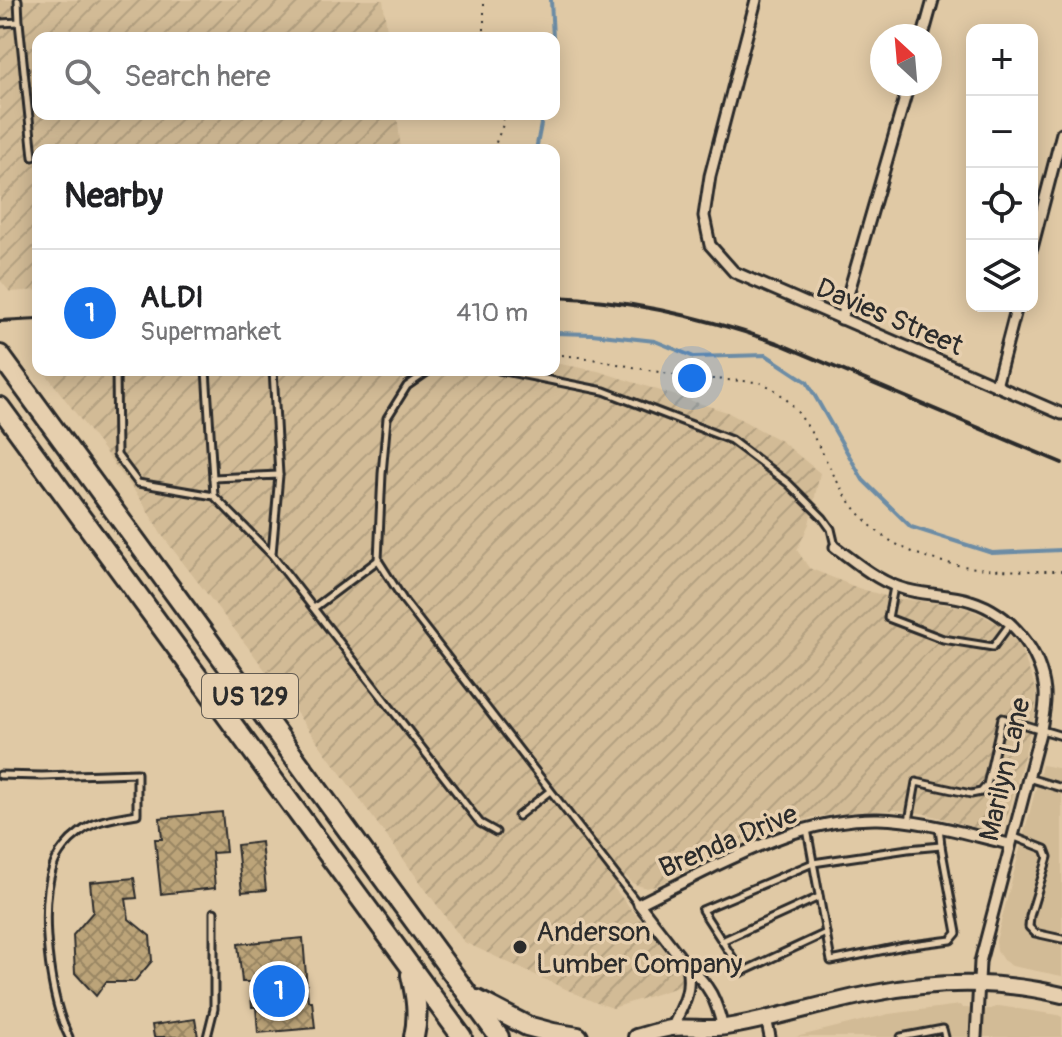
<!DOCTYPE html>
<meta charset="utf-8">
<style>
:root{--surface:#fff;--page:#f2f2f2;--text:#202124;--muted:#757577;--line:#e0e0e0;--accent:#1a73e8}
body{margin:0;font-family:Pangolin,sans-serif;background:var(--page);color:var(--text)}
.controls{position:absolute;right:24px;top:24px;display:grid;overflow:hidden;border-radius:16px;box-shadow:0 4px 20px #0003}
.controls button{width:72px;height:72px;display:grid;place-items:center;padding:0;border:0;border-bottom:2px solid var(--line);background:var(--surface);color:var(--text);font:40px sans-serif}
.compass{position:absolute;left:870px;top:24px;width:72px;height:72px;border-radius:50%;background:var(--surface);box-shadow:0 4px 20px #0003;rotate:334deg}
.you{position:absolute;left:692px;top:378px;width:28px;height:28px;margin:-20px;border:6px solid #fff;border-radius:50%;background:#1a73e8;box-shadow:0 0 0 12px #1a73e833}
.badge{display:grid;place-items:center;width:52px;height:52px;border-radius:50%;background:var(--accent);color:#fff;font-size:26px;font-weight:700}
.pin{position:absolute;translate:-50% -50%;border:4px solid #fff;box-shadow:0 2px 8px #0006}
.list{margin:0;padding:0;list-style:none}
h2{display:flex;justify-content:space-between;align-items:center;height:104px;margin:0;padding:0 32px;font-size:34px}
h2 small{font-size:26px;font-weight:400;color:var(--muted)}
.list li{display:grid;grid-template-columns:52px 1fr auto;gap:24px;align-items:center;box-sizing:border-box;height:128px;padding:0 32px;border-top:2px solid var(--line)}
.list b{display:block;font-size:30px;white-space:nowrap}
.list p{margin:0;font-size:26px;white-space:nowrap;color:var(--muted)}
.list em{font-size:26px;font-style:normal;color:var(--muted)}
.icon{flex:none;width:44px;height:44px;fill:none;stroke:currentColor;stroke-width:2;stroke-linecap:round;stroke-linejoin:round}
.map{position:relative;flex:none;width:1062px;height:1037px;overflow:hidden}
.search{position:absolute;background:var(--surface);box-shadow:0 4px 20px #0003;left:32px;top:32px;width:528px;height:88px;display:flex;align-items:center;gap:20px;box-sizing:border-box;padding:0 28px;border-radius:16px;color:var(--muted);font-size:30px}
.panel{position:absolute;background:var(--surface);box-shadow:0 4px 20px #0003;left:32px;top:144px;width:528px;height:232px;border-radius:16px}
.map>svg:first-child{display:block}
</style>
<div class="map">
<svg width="1062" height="1037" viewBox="0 0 1062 1037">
<defs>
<pattern id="industrial-furrows" width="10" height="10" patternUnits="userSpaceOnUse" patternTransform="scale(2)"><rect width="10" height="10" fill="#d2bb96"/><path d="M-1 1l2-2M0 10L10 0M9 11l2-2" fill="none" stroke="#b4a181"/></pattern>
<pattern id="building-cross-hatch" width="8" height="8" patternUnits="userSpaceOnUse" patternTransform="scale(2)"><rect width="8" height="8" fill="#bca479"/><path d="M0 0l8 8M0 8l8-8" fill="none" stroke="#998663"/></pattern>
</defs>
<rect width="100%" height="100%" fill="#e0c9a5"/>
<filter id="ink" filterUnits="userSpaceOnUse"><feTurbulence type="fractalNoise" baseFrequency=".0125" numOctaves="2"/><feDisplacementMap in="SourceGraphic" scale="16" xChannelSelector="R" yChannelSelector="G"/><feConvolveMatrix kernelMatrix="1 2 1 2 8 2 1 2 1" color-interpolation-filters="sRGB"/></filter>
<g filter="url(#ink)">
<g fill="#d2bb96">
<polygon points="1042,765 1062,769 1062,976 1012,966 1003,960 997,951 996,941"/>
<polygon points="960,1005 962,1008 991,1009 999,1006 1058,1015 1062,1017 1062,1037 796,1037 889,1014"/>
</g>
<g fill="url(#industrial-furrows)">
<polygon points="0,0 383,0 388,38 38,38 38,114 397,114 401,150 38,150 38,290 10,292 0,280"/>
<polygon points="554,363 598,371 727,412 781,441 820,473 809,524 797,550 809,568 858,588 899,600 904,599 962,607 978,613 1000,625 1020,646 1036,689 1036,711 1008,815 1003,824 989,831 922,813 896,810 855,812 813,817 767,832 655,886 647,888 640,886 632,883 626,876 613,887 678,966 683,972 684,985 613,1008 594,1002 464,942 254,655 161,534 142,501 43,370 554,370"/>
</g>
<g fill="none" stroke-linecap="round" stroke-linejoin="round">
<g stroke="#6c8ca5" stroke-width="4">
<polyline points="551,0 553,38"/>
<polyline points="554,60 554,86"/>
<polyline points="536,150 543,114"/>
<polyline points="554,333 592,334 655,341 694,357 766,355 807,382 863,480 911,527 992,553 1062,550"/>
</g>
</g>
<g fill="url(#building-cross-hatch)" stroke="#2b2b2b" stroke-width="2">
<polygon points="222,812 226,852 212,853 215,888 161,894 155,839 162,839 160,818"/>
<polygon points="261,842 266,890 242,892 237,845"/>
<polygon points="134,878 137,898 126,899 129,919 150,936 152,961 134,982 106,982 96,996 75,973 73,935 93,912 90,882"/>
<polygon points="303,938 308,1001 312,1001 315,1028 258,1033 256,1007 252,1007 250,982 242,982 238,944"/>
<polygon points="195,1019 198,1037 154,1037 152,1025"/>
</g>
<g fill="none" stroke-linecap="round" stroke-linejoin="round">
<defs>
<g id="lane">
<polyline points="19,22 33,157"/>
<polyline points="0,23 19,22 18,0"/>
<polyline points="116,370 117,455 138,483 214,496 272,555 480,823 496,832"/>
<polyline points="206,370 213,478"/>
<polyline points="273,370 279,475"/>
<polyline points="430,370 407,386 387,418 382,474 378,560 404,601 638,904"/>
<polyline points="499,370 604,391 731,440 788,483 823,518 831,529 835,546"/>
<polyline points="214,496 213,478 279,475 272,554"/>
<polyline points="894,587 888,618 943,639 993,647 1010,624"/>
<polyline points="314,608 378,560"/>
<path d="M0,775L42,776L137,773V814C115,818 96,819 79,833C68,841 57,854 53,867C39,909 49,997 69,1037"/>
<polyline points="1028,778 1062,788"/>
<polyline points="518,816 550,791"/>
<polyline points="909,821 916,782 971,794 981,792 987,785 1002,718 1062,736"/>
<polyline points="807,829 831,961 904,946 951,940 957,933 941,846 939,826"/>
<polyline points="1012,836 1045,849 1048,857 1030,916 1029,927 1035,933 1062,939"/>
<polyline points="826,933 742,972 702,910 813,863 908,849 941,846"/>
<polyline points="722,941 819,897"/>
<polyline points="207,1037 214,1009 214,912"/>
<polyline points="901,1037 943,1029 945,1037"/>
</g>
<g id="street">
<polyline points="756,0 710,176 704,216 710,245 734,272 1062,414"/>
<polyline points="923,36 933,0"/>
<polyline points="1032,248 1062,133"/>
<polyline points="841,319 909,84"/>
<polyline points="996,386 1017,306"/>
<path d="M835,547C854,561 875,579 898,587C921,596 947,593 971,601C1010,613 1041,650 1045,692C1046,705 1043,717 1041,729L980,962L976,1037"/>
<polyline points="766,1018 770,1037"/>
<path d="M672,1028C683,1005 692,993 687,966"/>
<path d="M723,1028C716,1000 710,985 687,966L639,904C664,891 690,879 715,866C767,841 819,818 878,819C923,820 966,834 1009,844"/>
</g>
<path id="secondary" d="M636,1037C647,1034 659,1030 671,1028C689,1026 708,1030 726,1027C776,1019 825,1002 875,993C937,981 1000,980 1062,995"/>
<g id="highway">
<polyline points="0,355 499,1037"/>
<polyline points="0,407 462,1037"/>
<path d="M411,975C416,997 419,1015 414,1037"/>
<polyline points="477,1000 527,1026 553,1033 578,1037"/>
</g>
</defs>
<use href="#lane" stroke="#2b2b2b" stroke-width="11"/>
<use href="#street" stroke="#2b2b2b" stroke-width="15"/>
<use href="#secondary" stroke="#2b2b2b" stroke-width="20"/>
<use href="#highway" stroke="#2b2b2b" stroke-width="24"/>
<g stroke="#2b2b2b" stroke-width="2" stroke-dasharray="2 6" stroke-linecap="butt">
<polyline points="484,38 484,0"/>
<polyline points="493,150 504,122 501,114"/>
<path d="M554,354L587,358L684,377L757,382C799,392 822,456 842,490C853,507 867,524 883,536C936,572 1001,571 1062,571"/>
</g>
<use href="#lane" stroke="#e6cfae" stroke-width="5"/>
<use href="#street" stroke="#e6cfae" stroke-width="9"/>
<use href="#secondary" stroke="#e6cfae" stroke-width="14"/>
<use href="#highway" stroke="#e6cfae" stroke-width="18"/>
<g stroke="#2b2b2b" stroke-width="4">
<path d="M554,297C631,300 708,318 780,344L1062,463"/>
<polyline points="0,321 38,319"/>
</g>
</g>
</g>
<circle fill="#2b2b2b" stroke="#e6cfae" stroke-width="3" cx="520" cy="947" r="8"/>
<g text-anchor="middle" stroke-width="7" stroke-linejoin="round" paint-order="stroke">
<rect fill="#e6cfae" stroke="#635c52" stroke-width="2" x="202" y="674" width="96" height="44" rx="6"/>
<g font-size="26" font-weight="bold" fill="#2b2b2b">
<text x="250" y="705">US 129</text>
</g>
<g font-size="28" fill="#2b2b2b" stroke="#e6cfae">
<text transform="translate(890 316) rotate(23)" y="10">Davies Street</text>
<text transform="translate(1004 769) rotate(-77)" y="10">Marilyn Lane</text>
<text transform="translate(728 840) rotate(-23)" y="10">Brenda Drive</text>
</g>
<g font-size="28" fill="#2b2b2b" stroke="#e6cfae" text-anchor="start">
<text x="536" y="941">Anderson<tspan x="536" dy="32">Lumber Company</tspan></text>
</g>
</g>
</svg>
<div class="controls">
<button>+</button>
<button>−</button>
<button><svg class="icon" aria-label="locate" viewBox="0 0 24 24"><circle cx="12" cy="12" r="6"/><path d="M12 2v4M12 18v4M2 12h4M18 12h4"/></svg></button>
<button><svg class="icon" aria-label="layers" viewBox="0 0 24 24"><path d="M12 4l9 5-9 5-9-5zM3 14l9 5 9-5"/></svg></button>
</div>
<svg class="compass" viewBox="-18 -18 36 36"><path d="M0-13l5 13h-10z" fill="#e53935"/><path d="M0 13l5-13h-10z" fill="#757577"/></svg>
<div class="you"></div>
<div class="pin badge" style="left:279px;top:991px">1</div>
<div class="search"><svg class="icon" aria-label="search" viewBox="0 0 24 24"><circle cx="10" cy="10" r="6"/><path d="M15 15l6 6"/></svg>Search here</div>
<section class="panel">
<h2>Nearby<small></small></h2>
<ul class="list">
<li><span class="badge">1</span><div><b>ALDI</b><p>Supermarket</p></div><em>410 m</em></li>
</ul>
</section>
</div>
